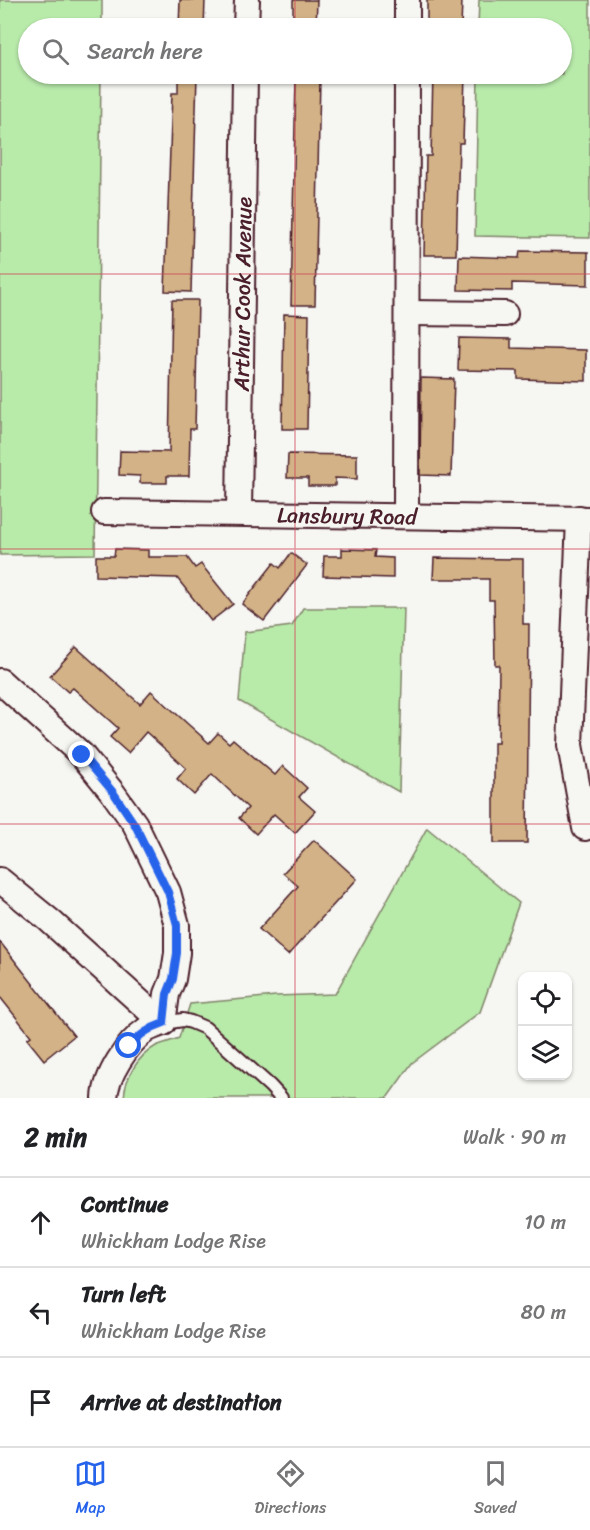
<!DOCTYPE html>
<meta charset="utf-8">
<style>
:root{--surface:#fff;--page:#f6f6f6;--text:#202124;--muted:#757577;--line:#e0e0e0;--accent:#2563eb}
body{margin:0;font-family:Sriracha,sans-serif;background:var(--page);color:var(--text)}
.controls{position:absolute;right:18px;bottom:18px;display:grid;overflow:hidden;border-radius:12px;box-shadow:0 2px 4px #0004}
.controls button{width:54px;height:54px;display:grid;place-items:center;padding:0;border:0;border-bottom:2px solid var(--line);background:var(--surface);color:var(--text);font:30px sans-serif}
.stop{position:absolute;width:18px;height:18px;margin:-14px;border:4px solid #2563eb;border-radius:50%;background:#fff}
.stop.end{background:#2563eb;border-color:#fff;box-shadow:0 2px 6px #0008}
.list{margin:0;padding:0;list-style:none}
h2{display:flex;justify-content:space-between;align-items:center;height:78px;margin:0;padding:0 24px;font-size:26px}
h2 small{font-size:20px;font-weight:400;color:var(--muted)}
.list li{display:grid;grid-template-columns:39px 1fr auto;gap:18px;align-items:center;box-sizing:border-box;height:90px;padding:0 24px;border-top:2px solid var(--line)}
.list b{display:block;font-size:22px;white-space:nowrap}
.list p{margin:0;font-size:20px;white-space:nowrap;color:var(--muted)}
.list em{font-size:20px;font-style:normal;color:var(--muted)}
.icon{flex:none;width:33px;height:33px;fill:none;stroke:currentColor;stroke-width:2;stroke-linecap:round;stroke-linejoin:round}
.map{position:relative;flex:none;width:590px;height:1098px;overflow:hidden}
.search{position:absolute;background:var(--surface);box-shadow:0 2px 4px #0004;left:18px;right:18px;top:18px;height:66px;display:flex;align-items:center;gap:15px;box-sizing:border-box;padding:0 21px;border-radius:33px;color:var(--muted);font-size:22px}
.sheet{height:348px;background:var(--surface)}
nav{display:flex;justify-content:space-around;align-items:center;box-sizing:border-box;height:84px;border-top:2px solid var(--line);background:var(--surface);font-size:16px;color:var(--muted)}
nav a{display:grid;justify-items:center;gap:3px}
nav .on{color:var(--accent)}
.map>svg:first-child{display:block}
</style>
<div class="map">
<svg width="590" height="1098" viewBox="0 0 590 1098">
<rect width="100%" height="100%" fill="#f6f6f2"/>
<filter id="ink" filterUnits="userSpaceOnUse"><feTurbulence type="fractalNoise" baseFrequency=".0167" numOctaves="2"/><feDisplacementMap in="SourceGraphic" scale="12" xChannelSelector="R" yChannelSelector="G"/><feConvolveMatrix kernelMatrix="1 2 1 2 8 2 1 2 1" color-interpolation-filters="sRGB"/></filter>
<g filter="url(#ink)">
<g fill="#b8eaaa" stroke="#81846a" stroke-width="1.5">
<polygon points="0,0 102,0 102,28 28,28 28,74 101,74 95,554 0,555"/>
<polygon points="479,0 590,0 590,238 475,236 478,74 562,74 562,28 478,28"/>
<polygon points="303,608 404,608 399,792 239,701 245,632 292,626"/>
<path d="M427,828L519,903L480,1012L412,1063L387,1098H124C125,1077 138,1056 156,1046C163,1043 172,1041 179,1038L190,1004L276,996L335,994Z"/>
</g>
<g fill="#d2b286" stroke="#4a1f2b" stroke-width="1.5">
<polygon points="180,0 205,0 204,28 179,28"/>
<polygon points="293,0 317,0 316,28 293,28"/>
<polygon points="427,0 462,0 461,28 427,28"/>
<polygon points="178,74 197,74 191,292 165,291 172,93 178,93"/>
<polygon points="433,74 465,74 463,143 459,143 456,255 424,255 426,156 431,156"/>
<polygon points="296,78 320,79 315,305 291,305"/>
<polygon points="520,251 588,252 588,285 512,283 512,291 458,290 459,256 519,258"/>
<polygon points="172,300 198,300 195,429 190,429 189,476 167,476 167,483 140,483 140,476 119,475 120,451 169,452"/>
<polygon points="284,314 309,315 307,429 282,429"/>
<polygon points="459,338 511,339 511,348 586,350 586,381 518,379 518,371 458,370"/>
<polygon points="421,378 454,379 451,476 420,475"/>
<polygon points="288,454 357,455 357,479 335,478 335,486 308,486 308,478 287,478"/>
<polygon points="115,549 148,550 148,557 187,557 195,568 201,564 233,604 211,621 177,578 96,576 96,556 114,556"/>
<polygon points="342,549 376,550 375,557 393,558 393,578 323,576 324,556 342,556"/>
<polygon points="291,553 307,565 264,621 242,604 274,563 280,568"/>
<polygon points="434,558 523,559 523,624 529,624 527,843 494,843 494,743 498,743 499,665 495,665 494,600 489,600 489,579 433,579"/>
<polygon points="76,647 140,704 151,691 209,743 218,733 229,743 233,739 275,775 283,766 307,788 299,797 315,811 295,833 274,814 256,834 239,818 248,808 212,774 194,795 177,779 186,768 146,732 128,753 110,737 118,728 73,688 68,692 50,676"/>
<polygon points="314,840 357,879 288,955 259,929 298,886 283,873"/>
<polygon points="0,942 74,1036 44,1060 27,1039 31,1036 0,997"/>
</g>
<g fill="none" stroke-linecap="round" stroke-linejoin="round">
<defs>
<polyline id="service" points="163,1023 183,1020 191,1022 205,1028 270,1086 281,1098"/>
<g id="minor">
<polyline points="246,28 247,0"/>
<polyline points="407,28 407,0"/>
<polyline points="407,313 505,314"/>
<path id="s1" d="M104,512L590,519"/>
<path id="s2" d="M239,513L245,74"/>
<polyline points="406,516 407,74"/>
<polyline points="579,518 570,745 585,828"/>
<polyline points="0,681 82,755 113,793 135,824 168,892 177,925 177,953 173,979 167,994 163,1023"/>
<polyline points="0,880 49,920 163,1023"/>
<path d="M105,1098C106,1076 127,1043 146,1030C151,1027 157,1025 163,1023"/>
</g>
</defs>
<use href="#service" stroke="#4a1f2b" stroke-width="16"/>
<use href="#minor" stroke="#4a1f2b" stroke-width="28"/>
<use href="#service" stroke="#f6f6f2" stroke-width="12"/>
<use href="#minor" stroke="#f6f6f2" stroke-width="24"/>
</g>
</g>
<g fill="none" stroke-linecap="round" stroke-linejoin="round" filter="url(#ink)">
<path stroke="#2563eb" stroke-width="8" d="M82,755L113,792L135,825L168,892L177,925V953L173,979L167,994L164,1023C149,1028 140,1035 129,1046"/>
</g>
<path fill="none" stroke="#d1495b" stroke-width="1.5" stroke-opacity="0.55" d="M295,0V28M295,74V1098M0,274H590M0,549H590M0,824H590"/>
<g text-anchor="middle" stroke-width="4.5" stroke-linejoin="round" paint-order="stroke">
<g font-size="22" fill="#4a1f2b" stroke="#f6f6f2">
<text dy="8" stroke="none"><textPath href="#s2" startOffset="219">Arthur Cook Avenue</textPath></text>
<text dy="8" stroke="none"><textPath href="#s1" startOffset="243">Lansbury Road</textPath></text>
</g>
</g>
</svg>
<div class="controls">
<button><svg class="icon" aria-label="locate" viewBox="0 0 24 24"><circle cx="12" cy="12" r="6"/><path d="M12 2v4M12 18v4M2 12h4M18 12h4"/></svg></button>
<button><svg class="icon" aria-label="layers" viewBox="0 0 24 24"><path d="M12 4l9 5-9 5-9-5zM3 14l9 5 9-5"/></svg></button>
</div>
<div class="stop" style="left:129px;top:1046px"></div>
<div class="stop end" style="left:82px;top:755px"></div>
<div class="search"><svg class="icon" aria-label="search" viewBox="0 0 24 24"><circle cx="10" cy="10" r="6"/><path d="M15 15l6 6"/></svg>Search here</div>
</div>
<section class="sheet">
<h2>2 min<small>Walk · 90 m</small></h2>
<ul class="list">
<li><svg class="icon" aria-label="ahead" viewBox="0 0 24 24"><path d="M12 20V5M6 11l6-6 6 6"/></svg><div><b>Continue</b><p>Whickham Lodge Rise</p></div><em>10 m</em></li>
<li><svg class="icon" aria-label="left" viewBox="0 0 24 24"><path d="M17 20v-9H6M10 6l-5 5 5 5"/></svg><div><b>Turn left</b><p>Whickham Lodge Rise</p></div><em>80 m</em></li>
<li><svg class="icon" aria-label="arrive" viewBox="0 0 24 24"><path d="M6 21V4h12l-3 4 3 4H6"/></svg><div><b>Arrive at destination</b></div></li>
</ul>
</section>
<nav>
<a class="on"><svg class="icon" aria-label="map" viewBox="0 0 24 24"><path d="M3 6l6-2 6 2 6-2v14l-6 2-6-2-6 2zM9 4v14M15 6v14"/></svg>Map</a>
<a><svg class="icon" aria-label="directions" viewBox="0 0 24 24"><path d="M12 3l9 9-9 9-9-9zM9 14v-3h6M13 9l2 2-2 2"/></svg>Directions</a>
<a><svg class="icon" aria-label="saved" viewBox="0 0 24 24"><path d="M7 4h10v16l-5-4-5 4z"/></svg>Saved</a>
</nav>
